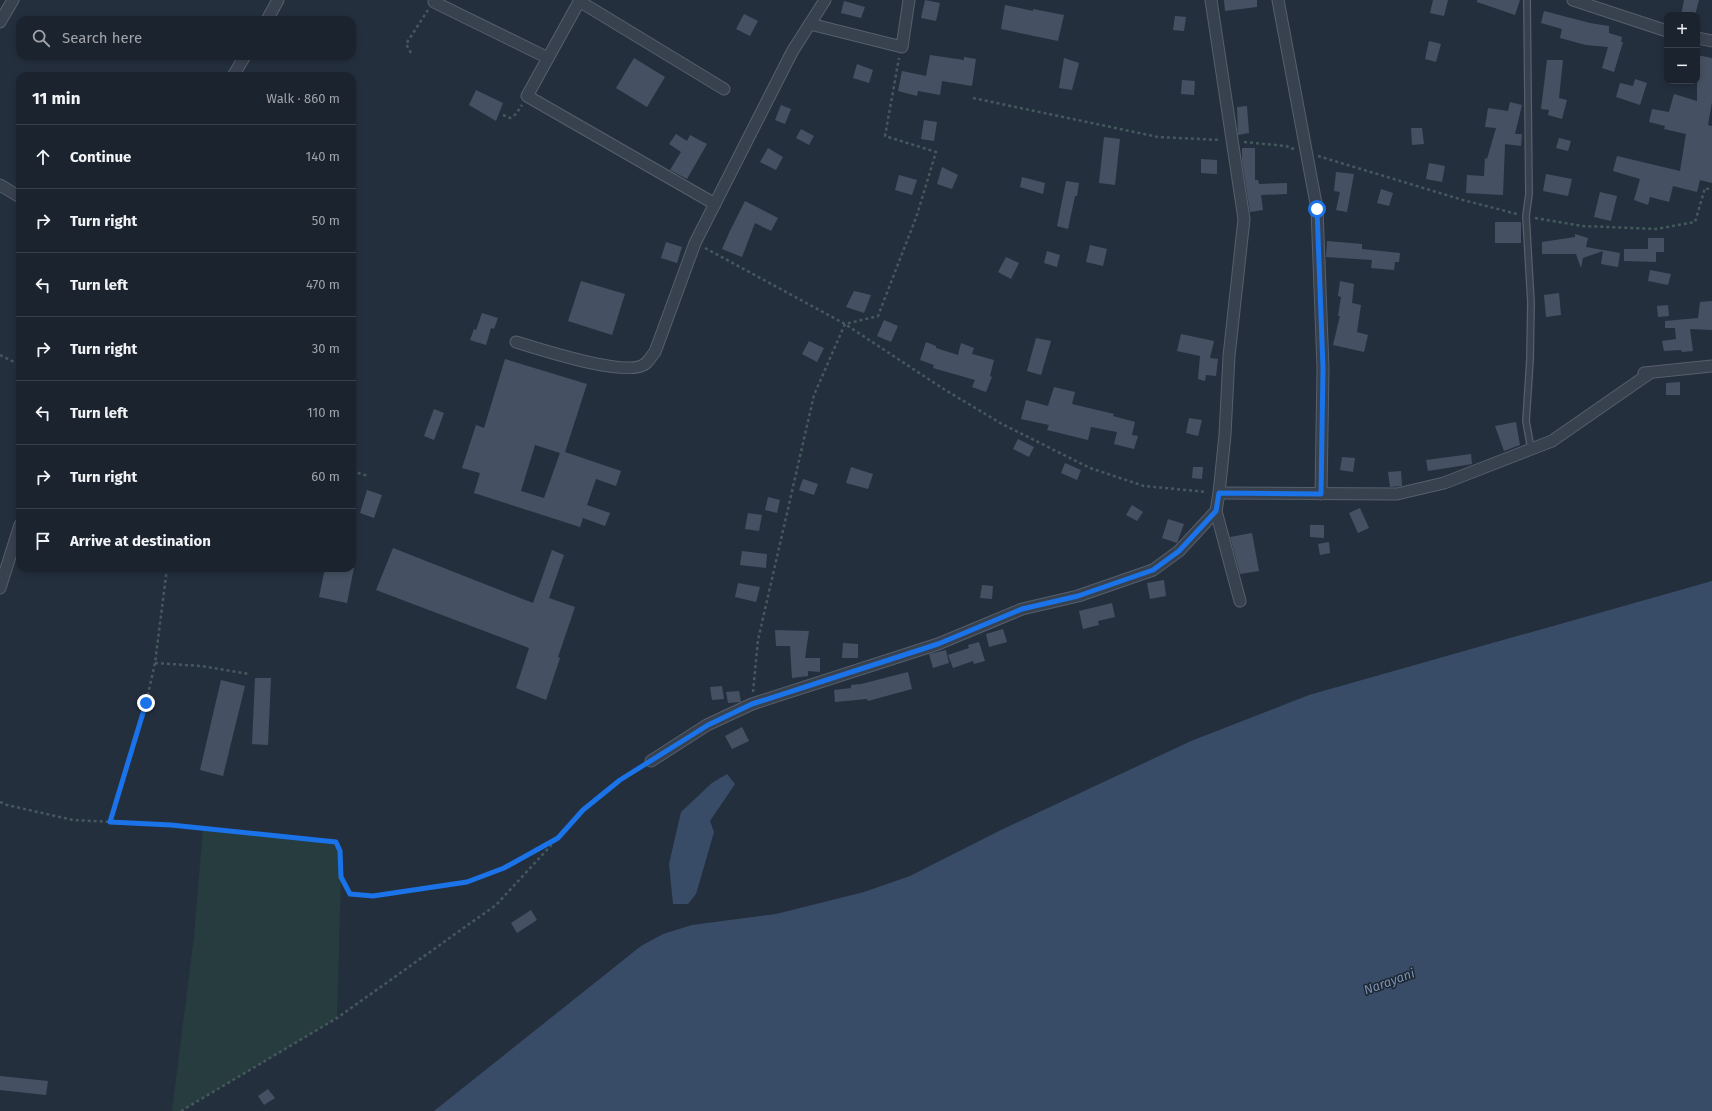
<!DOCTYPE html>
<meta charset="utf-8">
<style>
:root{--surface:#1b232e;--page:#242b36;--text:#f1f3f6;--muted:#a0a4aa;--line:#39404a}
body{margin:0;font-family:"Fira Sans",sans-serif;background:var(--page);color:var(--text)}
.controls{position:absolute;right:12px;top:12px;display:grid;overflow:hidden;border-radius:8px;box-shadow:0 2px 6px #0003}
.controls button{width:36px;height:36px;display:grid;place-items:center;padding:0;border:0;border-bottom:1px solid var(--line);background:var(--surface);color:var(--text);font:20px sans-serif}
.stop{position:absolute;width:12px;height:12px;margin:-9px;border:3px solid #1a73e8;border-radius:50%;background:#fff}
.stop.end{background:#1a73e8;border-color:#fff;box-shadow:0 1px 4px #0008}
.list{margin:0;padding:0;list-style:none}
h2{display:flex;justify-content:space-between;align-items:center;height:52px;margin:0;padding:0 16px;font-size:17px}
h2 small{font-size:13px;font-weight:400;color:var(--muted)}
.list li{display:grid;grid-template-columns:26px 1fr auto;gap:12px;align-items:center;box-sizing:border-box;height:64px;padding:0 16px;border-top:1px solid var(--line)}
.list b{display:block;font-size:15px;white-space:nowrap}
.list em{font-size:13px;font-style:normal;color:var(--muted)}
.icon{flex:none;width:22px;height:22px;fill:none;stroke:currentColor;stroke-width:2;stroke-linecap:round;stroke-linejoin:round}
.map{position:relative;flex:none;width:1712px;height:1111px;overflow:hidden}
.search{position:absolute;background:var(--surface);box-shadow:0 2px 6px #0003;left:16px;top:16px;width:340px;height:44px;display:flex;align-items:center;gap:10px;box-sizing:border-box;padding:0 14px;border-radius:12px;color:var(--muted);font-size:15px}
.panel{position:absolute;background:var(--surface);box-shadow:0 2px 6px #0003;left:16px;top:72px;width:340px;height:500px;border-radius:12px}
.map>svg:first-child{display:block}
</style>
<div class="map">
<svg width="1712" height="1111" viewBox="0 0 1712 1111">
<rect width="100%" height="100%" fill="#242f3e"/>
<polygon fill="#263c3f" points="203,828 336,842 340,851 341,877 337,1018 181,1111 172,1111 194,936"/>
<g fill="#394c67">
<polygon points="1712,581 1712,1111 434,1111 641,946 663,934 692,925 776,914 864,892 910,876 999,831 1191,741 1309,695"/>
<polygon points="727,774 735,784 710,821 714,832 696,894 688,904 673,904 669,864 681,812 712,783"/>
</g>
<g fill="#455162" fill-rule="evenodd">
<polygon points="925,0 940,3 936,21 921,18"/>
<polygon points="1224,0 1257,0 1257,7 1225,11"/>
<polygon points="1433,0 1448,0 1444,16 1430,13"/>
<polygon points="1477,0 1520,0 1515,15 1477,2"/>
<polygon points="1684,0 1699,0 1695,15 1681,15"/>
<polygon points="844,1 865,7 861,18 841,13"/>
<polygon points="1005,5 1033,11 1033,9 1064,15 1058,41 1001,29"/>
<polygon points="1544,11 1590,23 1609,26 1609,33 1622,37 1621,42 1623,42 1614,72 1602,68 1608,47 1586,45 1560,38 1562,29 1541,23"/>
<polygon points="744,14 758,21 750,36 736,29"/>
<polygon points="1175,16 1186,17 1184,31 1173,30"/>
<polygon points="1429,41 1441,44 1436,62 1425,59"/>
<polygon points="930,55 964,60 964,57 976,59 972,86 942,81 940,95 918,91 917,96 898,91 902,71 926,76"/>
<polygon points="1697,55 1712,58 1712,102 1708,125 1712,126 1712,183 1700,180 1697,192 1673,186 1669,202 1650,197 1648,205 1634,200 1640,179 1613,171 1617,156 1680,171 1686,134 1664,129 1665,126 1649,122 1652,109 1669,112 1674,94 1697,101"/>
<polygon points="634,58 665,77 647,107 616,88"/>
<polygon points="1064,58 1079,63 1072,90 1059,88"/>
<polygon points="1547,60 1563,60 1559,98 1567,100 1562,119 1548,115 1549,110 1541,109"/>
<polygon points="857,64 873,70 869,83 853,78"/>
<polygon points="1635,79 1647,83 1640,105 1616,97 1620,83 1633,86"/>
<polygon points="1182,80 1195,81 1194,95 1181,94"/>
<polygon points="476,90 503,103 496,121 469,105"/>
<polygon points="1510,102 1522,105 1515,134 1522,134 1521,146 1505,144 1503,195 1466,193 1467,175 1484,176 1485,158 1487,159 1496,128 1485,127 1488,108 1508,111"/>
<polygon points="781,105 791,109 785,124 775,120"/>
<polygon points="1247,106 1249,133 1238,135 1237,107"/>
<polygon points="924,120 937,122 934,141 921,139"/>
<polygon points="1411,128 1422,128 1424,144 1412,145"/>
<polygon points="801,129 814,136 809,145 796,138"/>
<polygon points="676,134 687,141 690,135 707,144 687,179 670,170 681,152 669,144"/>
<polygon points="1104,137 1120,139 1115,185 1099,183"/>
<polygon points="1559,138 1571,141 1568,151 1556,148"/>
<polygon points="768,148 783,157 776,170 760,162"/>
<polygon points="1242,148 1255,148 1255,180 1258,180 1259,184 1287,183 1287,194 1261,195 1263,210 1250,212 1242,160"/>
<polygon points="1201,159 1217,160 1217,174 1201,173"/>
<polygon points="1429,163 1445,166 1442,182 1426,179"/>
<polygon points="942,167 958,175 952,189 937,184"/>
<polygon points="1336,172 1354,174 1347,212 1336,210 1340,192 1334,191"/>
<polygon points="1546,174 1572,179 1568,196 1543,191"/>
<polygon points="899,175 917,180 912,195 895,190"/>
<polygon points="1022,177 1045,183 1043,194 1020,187"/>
<polygon points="1066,181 1079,183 1077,196 1075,196 1068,229 1057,226"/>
<polygon points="1381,189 1393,193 1389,206 1377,203"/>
<polygon points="1600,192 1617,196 1611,221 1594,217"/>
<polygon points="745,201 778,218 771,231 755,223 742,257 722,249 729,233"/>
<rect x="1495" y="222" width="26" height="21"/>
<polygon points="1575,234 1588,238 1586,247 1620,253 1618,267 1601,264 1603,251 1583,258 1581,268 1576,254 1542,254 1542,242 1575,237"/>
<polygon points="1648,238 1664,238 1664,252 1656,252 1656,262 1624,261 1624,249 1648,249"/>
<polygon points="1327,241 1362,244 1362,249 1400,253 1399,262 1395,262 1394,270 1371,268 1372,260 1326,257"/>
<polygon points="666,242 682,247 677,263 661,258"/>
<polygon points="1090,245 1107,249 1103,266 1086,262"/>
<polygon points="1047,251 1060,255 1057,267 1044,263"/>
<polygon points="1006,257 1019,263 1011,279 998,272"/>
<polygon points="1650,270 1671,274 1668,285 1648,281"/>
<polygon points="581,281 625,294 612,335 568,321"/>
<polygon points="1340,281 1354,284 1352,303 1361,305 1357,332 1368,335 1364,352 1333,345 1340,316 1338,316 1341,297 1338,296"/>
<polygon points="854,291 871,295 864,313 846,307"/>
<polygon points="1559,293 1561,315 1546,317 1544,295"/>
<polygon points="1712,301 1712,330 1690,329 1693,351 1682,352 1681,350 1664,351 1662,341 1676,339 1675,328 1665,328 1665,321 1698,318 1700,302"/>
<polygon points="1668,305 1669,316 1658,317 1657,306"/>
<polygon points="482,313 498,318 494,329 491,328 486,345 470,340 474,329 476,330"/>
<polygon points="884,320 898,326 891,342 877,336"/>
<polygon points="1181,334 1214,341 1210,358 1218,359 1216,376 1206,375 1205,381 1198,379 1200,356 1177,351"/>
<polygon points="1036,338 1051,341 1041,375 1027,371"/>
<polygon points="809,341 824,348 817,362 802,354"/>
<polygon points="926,342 936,346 936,348 958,355 961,343 974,348 972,354 994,360 990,376 992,377 986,392 972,387 975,380 933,368 934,365 920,360"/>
<path d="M505,359L587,384L565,452L621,471L616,486L596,479L587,505L610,513L605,526L583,518L580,527L474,493L480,473L462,468L476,425L484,428ZM535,445L560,453L544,498L521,491Z"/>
<polygon points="1680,382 1680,395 1666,395 1666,383"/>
<polygon points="1054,387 1075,392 1072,404 1114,414 1113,416 1135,422 1132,435 1138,436 1134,449 1114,444 1117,432 1091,427 1088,440 1047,430 1049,425 1021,419 1026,400 1048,406"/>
<polygon points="434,409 444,413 434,440 424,436"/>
<polygon points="1189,418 1202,420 1198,436 1186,433"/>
<polygon points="1516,422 1520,445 1504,451 1495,426"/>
<polygon points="1018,439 1034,447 1029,457 1013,449"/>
<polygon points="1471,454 1472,464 1428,471 1426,460"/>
<polygon points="1342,457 1355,458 1353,472 1340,470"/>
<polygon points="1065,463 1081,470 1077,480 1061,473"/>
<polygon points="851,467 873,474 868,489 846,483"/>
<polygon points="1193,467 1203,467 1202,479 1192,478"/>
<polygon points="1401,471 1402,486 1390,487 1388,472"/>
<polygon points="803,479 818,484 814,495 799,490"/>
<polygon points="367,490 382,495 374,518 360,513"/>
<polygon points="768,497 780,500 777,513 765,510"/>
<polygon points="1132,505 1143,512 1137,521 1126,515"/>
<polygon points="1360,508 1369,528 1358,533 1349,513"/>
<polygon points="748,513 762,515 759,531 745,529"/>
<polygon points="1168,519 1184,524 1177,543 1162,538"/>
<polygon points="1310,525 1324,525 1324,538 1310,537"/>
<polygon points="1252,533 1259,571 1240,574 1230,537"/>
<polygon points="1329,542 1330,553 1320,555 1318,544"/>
<polygon points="393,548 533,603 552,550 564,555 549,598 575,607 558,657 560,658 546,700 516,688 529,648 376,590"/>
<polygon points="742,551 767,554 766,568 740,565"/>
<polygon points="325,568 354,568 347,603 319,597"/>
<polygon points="1164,580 1166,596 1150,599 1147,583"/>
<polygon points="738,583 760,587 756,602 735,597"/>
<polygon points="982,585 993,586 992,599 980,598"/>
<polygon points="1112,603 1115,617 1098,621 1099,625 1083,629 1079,611"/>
<polygon points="1003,629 1007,642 989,647 986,634"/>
<polygon points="775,630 809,631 805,658 820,658 820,672 808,671 808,676 792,678 790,646 776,646"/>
<polygon points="979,642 985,661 974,664 973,661 953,668 948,655 969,648 968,645"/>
<polygon points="843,643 858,644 858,658 842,658"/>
<polygon points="946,650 949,663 933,668 929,654"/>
<polygon points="908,672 912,689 868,701 867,699 835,702 834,690 851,688 851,685 861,684"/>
<polygon points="255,678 271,678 268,745 252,744"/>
<polygon points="221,680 245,686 223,776 200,770"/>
<polygon points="722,686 724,699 712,700 710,687"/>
<polygon points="739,691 741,702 728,703 726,692"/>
<polygon points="742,727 749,741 732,749 725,736"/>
<polygon points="531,910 537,920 517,933 511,923"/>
<polygon points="0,1076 48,1081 46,1095 0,1090"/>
<polygon points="268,1089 275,1098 264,1105 258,1096"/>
</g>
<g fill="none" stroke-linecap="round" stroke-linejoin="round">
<defs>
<polyline id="lane" points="1527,0 1529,194 1526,216 1531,303 1530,360 1526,421 1531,449"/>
<g id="street">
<polyline points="435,0 434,2 548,58"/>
<polyline points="580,0 527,96 715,204"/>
<polyline points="1278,0 1317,209 1323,368 1321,494"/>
<polyline points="1573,0 1667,31"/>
<polyline points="579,1 724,89"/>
<polyline points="267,20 278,0"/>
<polyline points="0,22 13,0"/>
<polyline points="810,24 902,47 909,0"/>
<polyline points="1697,38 1712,41"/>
<polyline points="233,76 245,56"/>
<polyline points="0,185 20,197"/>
<path d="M516,342C539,349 627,378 645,364C649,361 652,355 655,352L695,243L792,52L825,0"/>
<polyline points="1644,373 1712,366"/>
<polyline points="1219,493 1397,494 1444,483 1552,441 1650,373"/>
<polyline points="1216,511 1240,601"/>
<polyline points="0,588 20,525"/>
<polyline points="651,761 707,725 752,704 938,644 1022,609 1078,596 1153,570 1179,551 1216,511 1219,493 1225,435 1229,356 1244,219 1211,0"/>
</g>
</defs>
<use href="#lane" stroke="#565f6c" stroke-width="8"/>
<use href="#street" stroke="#565f6c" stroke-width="13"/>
<g stroke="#44595c" stroke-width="2.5" stroke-dasharray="3 3" stroke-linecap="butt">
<polyline points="411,53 406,44 428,10"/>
<polyline points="973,98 1158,137 1221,140"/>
<polyline points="503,115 510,118 516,114 522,105"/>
<polyline points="1244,142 1286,146 1294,149"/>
<polyline points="1318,156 1463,200 1517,214"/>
<polyline points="1535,218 1582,226 1656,229 1695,222 1705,188 1712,190"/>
<polyline points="705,248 845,324 942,388 1002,424 1090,468 1144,486 1207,492"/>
<polyline points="0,355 20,365"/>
<polyline points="352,471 368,476"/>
<polyline points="155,663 201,666 249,674"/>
<polyline points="753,692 758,640 814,395 845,324 878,316 917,215 936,152 885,136 899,58"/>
<polyline points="0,802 7,805 73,820 171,825 336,842 340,851 341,877 350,894 373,896 467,882 504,868 558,838 583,810 620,780 642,767"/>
<polyline points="110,822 146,703 155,663 167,568"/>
<polyline points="181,1111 337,1018 496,905 556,840"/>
</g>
<use href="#lane" stroke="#38414e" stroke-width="5.5"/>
<use href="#street" stroke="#38414e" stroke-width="11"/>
</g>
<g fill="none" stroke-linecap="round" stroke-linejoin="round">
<polyline stroke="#1a73e8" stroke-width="5" points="146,703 110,822 171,825 336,842 340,851 341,877 350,894 373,896 467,882 504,868 558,838 583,810 620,780 708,725 752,704 938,644 1022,609 1078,596 1153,570 1179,551 1216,511 1219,493 1321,494 1323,368 1317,209"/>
</g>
<g text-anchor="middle" stroke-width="3" stroke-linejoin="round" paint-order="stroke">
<g font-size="13" font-style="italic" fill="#7c92b1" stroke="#1d2633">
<text transform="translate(1389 981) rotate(-20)" y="5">Narayani</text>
</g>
</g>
</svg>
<div class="controls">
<button>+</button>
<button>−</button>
</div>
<div class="stop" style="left:1317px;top:209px"></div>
<div class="stop end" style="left:146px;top:703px"></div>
<div class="search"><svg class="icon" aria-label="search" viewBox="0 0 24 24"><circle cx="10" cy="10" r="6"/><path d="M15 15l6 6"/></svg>Search here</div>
<section class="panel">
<h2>11 min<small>Walk · 860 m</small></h2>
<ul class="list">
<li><svg class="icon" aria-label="ahead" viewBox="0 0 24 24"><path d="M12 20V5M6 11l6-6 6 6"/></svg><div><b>Continue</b></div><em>140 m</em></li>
<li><svg class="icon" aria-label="right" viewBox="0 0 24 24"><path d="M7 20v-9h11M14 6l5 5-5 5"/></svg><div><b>Turn right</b></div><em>50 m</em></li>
<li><svg class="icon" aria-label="left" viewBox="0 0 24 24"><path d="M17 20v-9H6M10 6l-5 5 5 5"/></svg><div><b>Turn left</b></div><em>470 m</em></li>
<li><svg class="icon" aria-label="right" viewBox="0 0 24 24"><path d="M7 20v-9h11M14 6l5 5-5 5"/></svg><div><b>Turn right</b></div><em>30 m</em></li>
<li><svg class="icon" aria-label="left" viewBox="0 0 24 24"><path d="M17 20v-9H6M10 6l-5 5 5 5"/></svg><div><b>Turn left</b></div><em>110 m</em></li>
<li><svg class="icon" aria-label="right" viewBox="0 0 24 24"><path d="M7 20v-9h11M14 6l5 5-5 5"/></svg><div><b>Turn right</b></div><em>60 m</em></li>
<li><svg class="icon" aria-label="arrive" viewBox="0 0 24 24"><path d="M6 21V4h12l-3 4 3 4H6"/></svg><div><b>Arrive at destination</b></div></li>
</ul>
</section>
</div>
